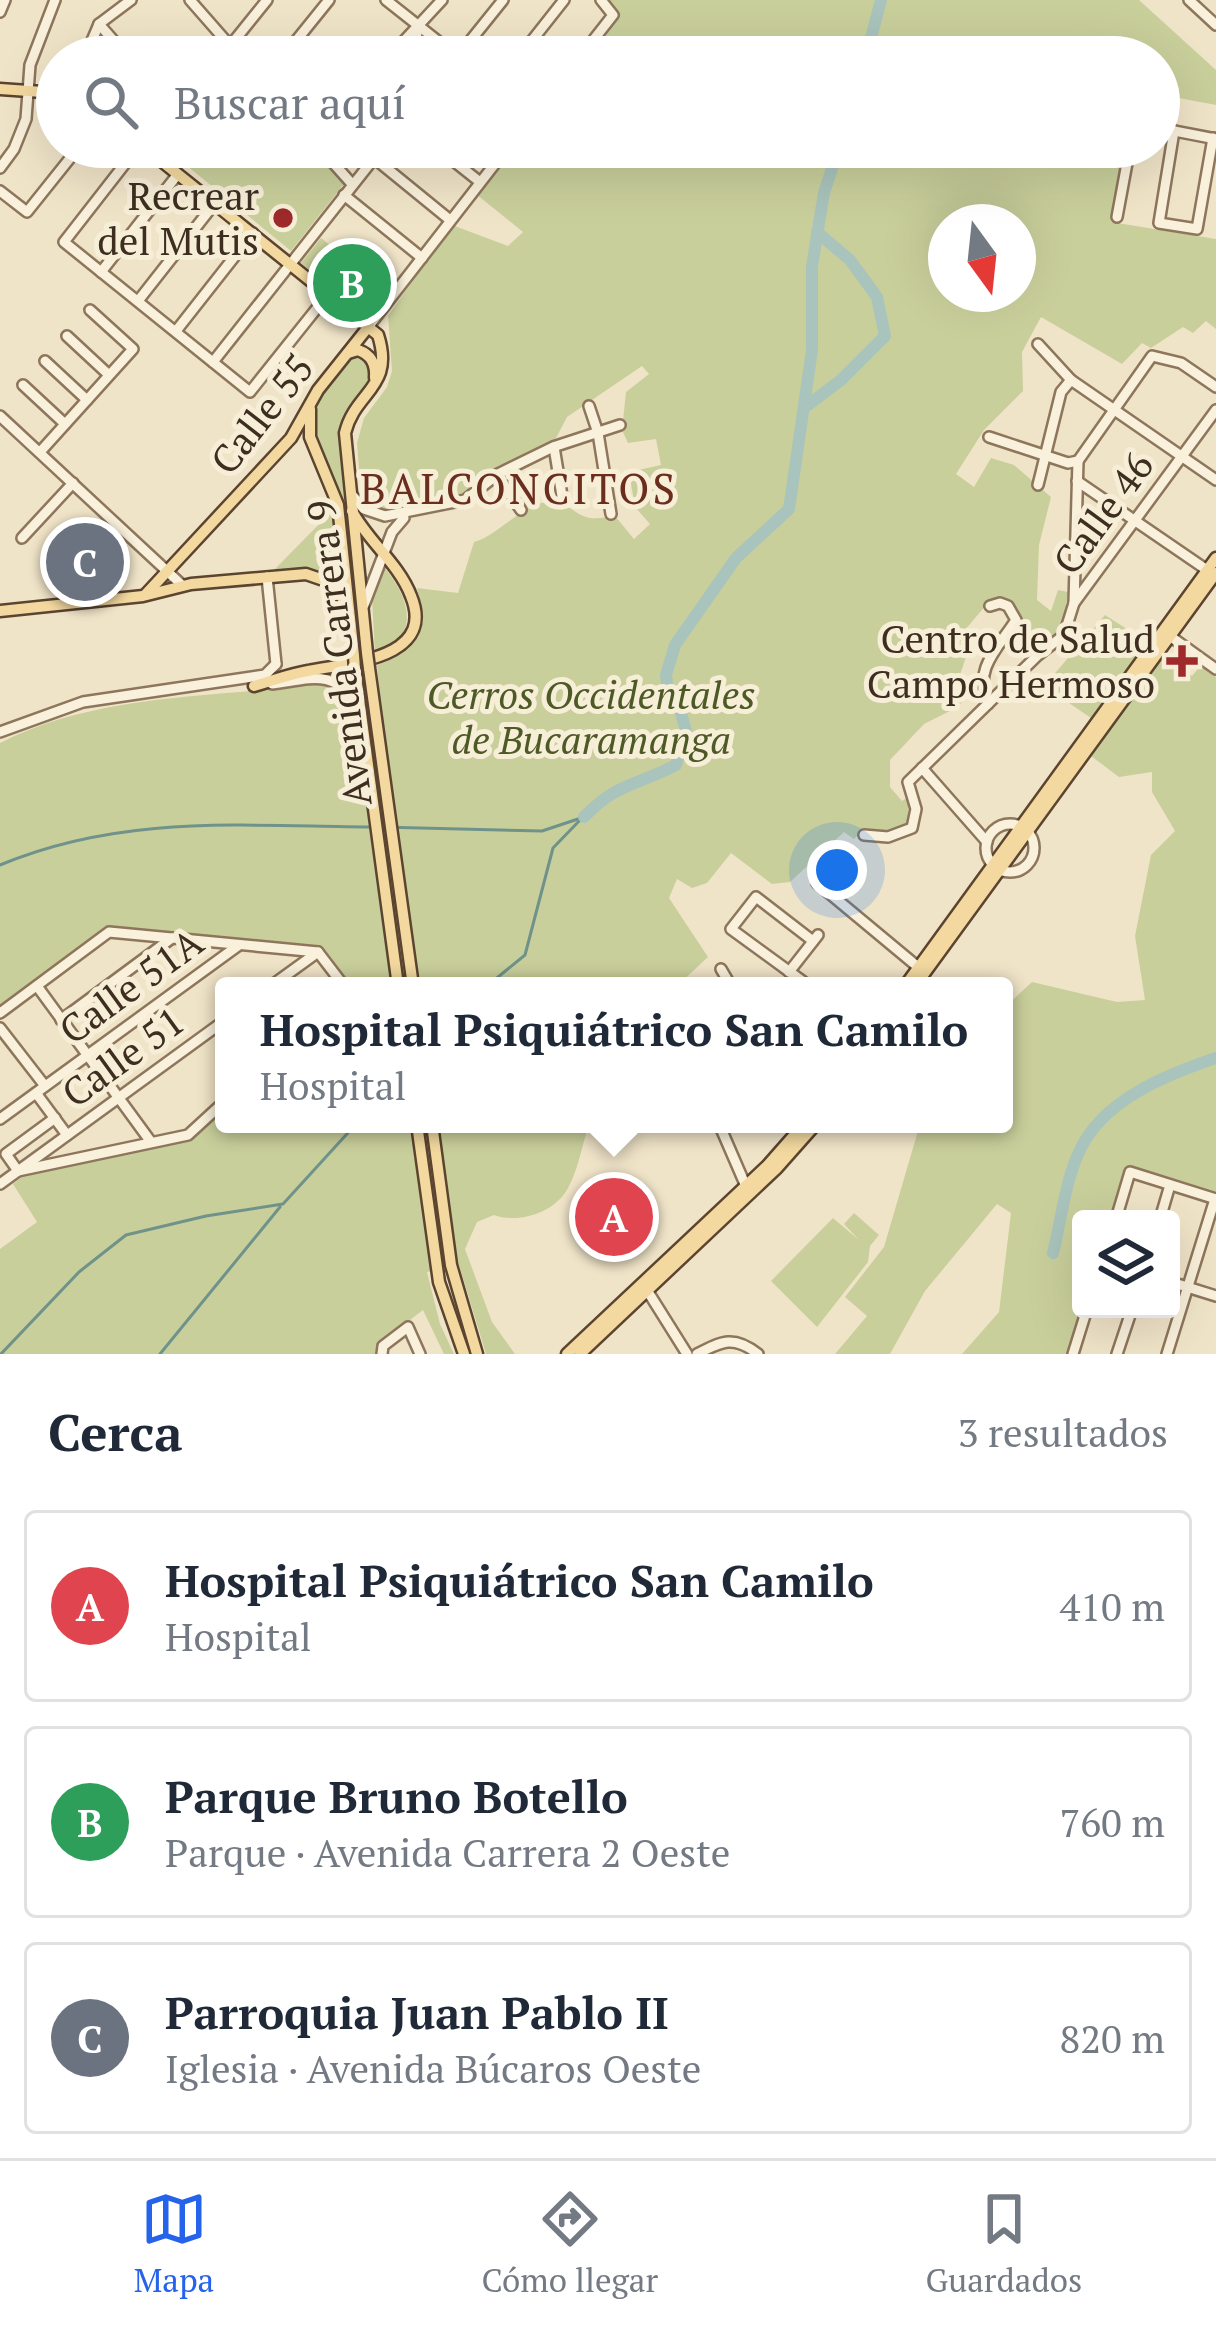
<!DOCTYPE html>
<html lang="es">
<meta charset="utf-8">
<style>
:root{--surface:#fff;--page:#f6f6f7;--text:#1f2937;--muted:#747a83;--line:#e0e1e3;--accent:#2563eb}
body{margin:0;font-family:"PT Serif",serif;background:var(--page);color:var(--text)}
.controls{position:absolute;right:36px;bottom:36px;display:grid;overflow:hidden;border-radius:12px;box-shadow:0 12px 48px #0002}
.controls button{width:108px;height:108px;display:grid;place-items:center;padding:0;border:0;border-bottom:3px solid var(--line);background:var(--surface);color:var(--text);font:60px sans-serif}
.compass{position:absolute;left:928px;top:204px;width:108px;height:108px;border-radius:50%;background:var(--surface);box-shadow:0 12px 48px #0002;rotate:165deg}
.you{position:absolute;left:837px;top:870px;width:42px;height:42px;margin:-30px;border:9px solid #fff;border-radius:50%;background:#1a73e8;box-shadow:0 0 0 18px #1a73e833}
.badge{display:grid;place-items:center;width:78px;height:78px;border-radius:50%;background:var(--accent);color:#fff;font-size:39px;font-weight:700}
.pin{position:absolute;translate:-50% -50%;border:6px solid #fff;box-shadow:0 3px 12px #0006}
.popup{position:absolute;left:215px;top:977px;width:798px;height:156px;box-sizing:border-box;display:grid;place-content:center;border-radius:12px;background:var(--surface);filter:drop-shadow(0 3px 9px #0005);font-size:39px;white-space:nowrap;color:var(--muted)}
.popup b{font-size:45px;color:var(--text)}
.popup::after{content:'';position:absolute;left:50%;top:100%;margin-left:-24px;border:24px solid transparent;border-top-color:var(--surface)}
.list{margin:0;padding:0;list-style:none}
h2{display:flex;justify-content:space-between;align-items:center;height:156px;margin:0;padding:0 48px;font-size:51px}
h2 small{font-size:39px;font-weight:400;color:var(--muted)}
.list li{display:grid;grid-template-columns:78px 1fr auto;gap:36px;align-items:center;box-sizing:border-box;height:192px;margin:0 24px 24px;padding:0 24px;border:3px solid var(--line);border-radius:12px}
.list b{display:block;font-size:45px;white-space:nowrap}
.list p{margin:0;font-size:39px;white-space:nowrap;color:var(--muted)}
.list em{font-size:39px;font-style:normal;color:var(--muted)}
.icon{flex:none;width:66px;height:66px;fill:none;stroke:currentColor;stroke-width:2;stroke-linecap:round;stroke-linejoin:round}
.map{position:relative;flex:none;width:1216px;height:1354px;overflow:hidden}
.search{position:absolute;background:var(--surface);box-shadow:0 12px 48px #0002;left:36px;right:36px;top:36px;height:132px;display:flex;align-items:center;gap:30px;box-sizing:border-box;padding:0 42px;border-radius:66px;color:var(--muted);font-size:45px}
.sheet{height:804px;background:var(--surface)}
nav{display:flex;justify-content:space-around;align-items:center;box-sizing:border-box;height:168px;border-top:3px solid var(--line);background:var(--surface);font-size:33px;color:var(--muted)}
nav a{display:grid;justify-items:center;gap:6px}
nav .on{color:var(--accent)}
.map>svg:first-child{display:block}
</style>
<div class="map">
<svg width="1216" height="1354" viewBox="0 0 1216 1354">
<rect width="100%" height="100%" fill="#f0e4c8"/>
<g fill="#c9cf9b" fill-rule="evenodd">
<polygon points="606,0 1139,0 1216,70 1216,105 1168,96 1163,124 1159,124 1159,57 586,57 618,15"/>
<polygon points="164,147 312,147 344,184 291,251"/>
<path d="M514,147H1126L1111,222L1216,239V329L1206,321L1193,333L1183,327L1151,348L1142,343L1122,364L1041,317L1022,352L1023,391L984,430L956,474L974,487L991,458L1014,465L1051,497L1039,545L1037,600L1051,611L1058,590L1068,592L1063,631L1034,655L1013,633L1021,617L1013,604L996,599L987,604L964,631L970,645L960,675L966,682L965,699L956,708L924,724L890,760V787L902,801L908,797L909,825C894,835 880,836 865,828L854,839L844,832L790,882L772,884L731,853L707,883L692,888L677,879L669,898L708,957L677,986H350L321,947L109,927L0,1008V743C98,693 211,698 318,684C339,684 350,697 352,718L381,714L377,665C413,652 427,625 417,588L458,593L474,542C500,535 523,502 550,502C566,501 573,513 586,517C594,520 606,517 615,516L634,539L650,524L635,507L629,472L661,465L656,439L628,443L622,430L626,392L649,374L642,366L567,417L554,442L491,473L466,495L389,511L367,504L361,494L357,443L364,418L387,387L392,371L388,316L452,225L508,246L523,232L476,194ZM946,222H1018V294H946Z"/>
<polygon points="321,238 388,292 369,316 301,263"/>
<path d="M360,357L368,362L372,373L339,425L345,512C336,477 298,430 320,396C328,382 340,371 350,358Z"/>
<polygon points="333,510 339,567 322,572 273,571"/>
<path d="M383,566C408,595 424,637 375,654L372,598Z"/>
<polygon points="1105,615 1147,642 1091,718 1044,686"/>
<polygon points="1164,656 1192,676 1201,665 1216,677 1216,1194 1128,1168 1112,1219 1081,1219 1082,1309 1067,1354 962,1354 999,1312 1011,1213 997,1204 925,1291 890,1354 835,1354 867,1316 845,1297 884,1247 920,1124 1004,1124 1004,1008 1032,982 1117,1002 1145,1000 1135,936 1151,855 1175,831 1152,792 1152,772 1119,777 1091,756"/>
<path d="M224,1108V1124H584L581,1129L586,1134C581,1151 577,1172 568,1188C555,1213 518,1224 494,1215L477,1222L465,1249L492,1322L515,1354H486L459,1265L427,1272L440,1324L454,1354H444L423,1310L379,1344L377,1354H0V1249L37,1222L13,1184L26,1174L191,1138Z"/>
<polygon points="854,1213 879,1235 870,1246 868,1262 817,1327 771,1281 833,1218 859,1240 844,1224"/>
</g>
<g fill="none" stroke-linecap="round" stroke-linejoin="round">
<g stroke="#6f938a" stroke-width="3">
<polyline points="380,827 542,831 584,817"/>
<path d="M0,865C122,814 242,826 370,827"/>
<polyline points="487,986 525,955 553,848 582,818"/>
<polyline points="1,1354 79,1272 126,1235 206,1216 283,1204 356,1124"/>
<polyline points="160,1354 280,1207"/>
</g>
<g stroke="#a9c4bc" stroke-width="12">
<polyline points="866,57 881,0"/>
<polyline points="804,408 841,380 885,336 877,297 850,260 817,232"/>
<path d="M584,817C618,782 636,786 676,765L686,731L679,706L668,692L666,675L675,645L736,558L789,509L812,350V266L824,193L839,147"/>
<path d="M1053,1253C1061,1221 1065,1182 1079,1152C1102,1100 1166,1075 1216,1058"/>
</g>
<defs>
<g id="minor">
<polyline points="190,0 240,57"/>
<polyline points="386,0 458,57"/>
<polyline points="1189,0 1216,25"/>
<polyline points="0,12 5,0"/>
<polyline points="99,24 128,57"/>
<polyline points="417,32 416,42 422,57"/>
<polyline points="230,46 267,0"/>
<polyline points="458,56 503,0"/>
<polyline points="85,57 99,24 131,0"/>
<polyline points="209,57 223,39"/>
<polyline points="283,57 329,0"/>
<polyline points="389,57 442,0"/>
<polyline points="519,57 564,0"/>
<polyline points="580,57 613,15 601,0"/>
<polyline points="1159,128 1216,139"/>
<polyline points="1174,131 1159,223 1197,229 1213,138"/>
<polyline points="138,147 64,242 250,392 329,293"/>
<polyline points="319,147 352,184"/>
<polyline points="436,147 480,182"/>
<polyline points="374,158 450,220"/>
<polyline points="0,168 14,149 26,119 30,65 55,0"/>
<polyline points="0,191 27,212 79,147"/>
<polyline points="344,195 422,258"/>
<polyline points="1117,217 1130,147"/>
<polyline points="101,272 178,174"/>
<polyline points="138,301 215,203"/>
<polyline points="369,326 508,147"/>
<polyline points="176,331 253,233"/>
<polyline points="67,336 109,375"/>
<polyline points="1038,344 1071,380 1216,480"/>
<polyline points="45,361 87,400"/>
<polyline points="213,362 383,147"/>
<polyline points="23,385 65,424"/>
<polyline points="589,406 598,433 611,514"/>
<polyline points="0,416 183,586"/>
<polyline points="989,437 1068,463 1078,461"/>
<polyline points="554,447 563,502"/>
<polyline points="40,452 133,349 90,310"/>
<polyline points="1078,461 1152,356 1181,363 1216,387"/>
<polyline points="497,475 521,510"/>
<polyline points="1077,481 1207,570"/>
<polyline points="1038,485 1061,392 1071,380"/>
<polyline points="352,495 364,509 385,516 465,500 498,474 553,447 620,425"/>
<polyline points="22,538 73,483"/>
<polyline points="267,577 276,664"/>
<polyline points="1074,603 1078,461"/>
<polyline points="364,605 392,532 404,518"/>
<polyline points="1167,634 1216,669"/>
<path d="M272,684C311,679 333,668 358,705"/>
<path d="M988,704C972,669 999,647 1016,620L1008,606L1000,603L990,606"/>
<polyline points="0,732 83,702 265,675 276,664"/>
<polyline points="922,768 987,842"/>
<circle cx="1010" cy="848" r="24"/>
<polyline points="864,835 888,837 912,828 916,809 908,782 1037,656 1064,635 1074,603 1216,410"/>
<polyline points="817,883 924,972"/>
<polyline points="721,969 731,986"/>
<polyline points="789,972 818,935"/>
<polyline points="37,986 151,1142"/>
<polyline points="271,986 318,952"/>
<polyline points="809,986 731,929 756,897 813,941"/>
<polyline points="0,1013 109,932 318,952 344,986"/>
<polyline points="61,1020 172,938"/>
<polyline points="0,1028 45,1086"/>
<polyline points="36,1093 67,1135"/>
<polyline points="55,1118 6,1154 18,1171 188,1135 224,1102"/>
<polyline points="0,1119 239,945"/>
<polyline points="719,1124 748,1191"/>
<polyline points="0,1184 224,1021"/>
<polyline points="1116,1219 1130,1172 1216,1199"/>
<polyline points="1160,1219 1170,1185"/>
<polyline points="1171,1282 1216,1296"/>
<polyline points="645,1287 687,1354"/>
<polyline points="382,1354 383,1346 408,1327 420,1354"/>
<path d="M697,1354C722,1341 734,1335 758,1354"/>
<polyline points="1073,1354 1087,1309"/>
<polyline points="1117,1354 1132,1309"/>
<polyline points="1167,1354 1215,1199"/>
</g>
<g id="major">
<polyline points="0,89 57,93"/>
<path d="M144,147L378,335C395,388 355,391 345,433L367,653"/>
<path d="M348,353L358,350C372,355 376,365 375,378"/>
<polyline points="310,409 310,437 338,505 354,656"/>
<polyline points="146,594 291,438 318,390 369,326"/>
<polyline points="0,611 143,596 191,584 306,574 332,583 348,606"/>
<polyline points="369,668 413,986"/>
<polyline points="355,669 398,986"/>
<path d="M254,686C272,681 290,674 308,671C346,663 437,660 411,596C399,564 368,541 352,511"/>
<polyline points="905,986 1216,558"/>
<polyline points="915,986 1216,573"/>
<polyline points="417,1124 439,1282 464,1354"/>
<polyline points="432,1124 451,1265 477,1354"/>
<polyline points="567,1354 767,1166 804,1124"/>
<polyline points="580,1354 777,1168 816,1124"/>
</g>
</defs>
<use href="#minor" stroke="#8d765c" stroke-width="14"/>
<use href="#major" stroke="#5b4430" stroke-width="15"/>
<use href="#minor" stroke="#faf1dc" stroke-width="9"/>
<use href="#major" stroke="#f3d9a0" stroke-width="10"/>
<defs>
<g id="major-bridge">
<polyline points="367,653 369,668"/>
<polyline points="354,656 355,669"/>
</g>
</defs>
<use href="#major-bridge" stroke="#5b4430" stroke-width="15" stroke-linecap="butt"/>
<use href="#major-bridge" stroke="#f3d9a0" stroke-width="10"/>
</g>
<g fill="#9e2a2b" stroke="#f7eed8" stroke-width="4.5">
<circle cx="283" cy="218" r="12"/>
<path d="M1176 643h12v12h12v12h-12v12h-12v-12h-12v-12h12z"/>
</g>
<g text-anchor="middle" stroke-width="10" stroke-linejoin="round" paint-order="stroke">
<g font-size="39" fill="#3d2e20" stroke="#f7eed8" text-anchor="end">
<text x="259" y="210">Recrear<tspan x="259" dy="45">del Mutis</tspan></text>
<text x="1155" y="653">Centro de Salud<tspan x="1155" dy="45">Campo Hermoso</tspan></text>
</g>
<g font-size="39" fill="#3d2e20" stroke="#f7eed8">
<text transform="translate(262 414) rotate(-52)" y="14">Calle 55</text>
<text transform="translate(1103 513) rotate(-54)" y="14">Calle 46</text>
<text transform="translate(339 653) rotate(-97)" y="14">Avenida Carrera 9</text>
<text transform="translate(131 986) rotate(-36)" y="14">Calle 51A</text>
<text transform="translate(123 1057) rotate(-36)" y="14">Calle 51</text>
</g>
<g font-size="39" font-style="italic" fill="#4d5a26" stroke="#f7eed8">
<text x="591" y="709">Cerros Occidentales<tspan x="591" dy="45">de Bucaramanga</tspan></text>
</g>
<g font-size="42" letter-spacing="3" fill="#6b2e1e" stroke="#f7eed8">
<text x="519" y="504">BALCONCITOS</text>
</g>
</g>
</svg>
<div class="controls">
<button><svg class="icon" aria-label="layers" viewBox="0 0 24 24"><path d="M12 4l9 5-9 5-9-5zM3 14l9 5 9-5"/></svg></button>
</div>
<svg class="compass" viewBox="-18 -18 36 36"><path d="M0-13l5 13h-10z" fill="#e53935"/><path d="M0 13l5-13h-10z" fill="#747a83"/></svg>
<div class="you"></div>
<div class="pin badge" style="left:614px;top:1217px;background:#e0444e">A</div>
<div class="popup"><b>Hospital Psiquiátrico San Camilo</b>Hospital</div>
<div class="pin badge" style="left:352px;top:283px;background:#2e9e5b">B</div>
<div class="pin badge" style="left:85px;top:562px;background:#6b7280">C</div>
<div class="search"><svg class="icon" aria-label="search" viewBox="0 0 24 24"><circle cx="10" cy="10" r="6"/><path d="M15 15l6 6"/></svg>Buscar aquí</div>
</div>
<section class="sheet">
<h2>Cerca<small>3 resultados</small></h2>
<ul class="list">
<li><span class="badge" style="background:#e0444e">A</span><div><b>Hospital Psiquiátrico San Camilo</b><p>Hospital</p></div><em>410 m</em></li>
<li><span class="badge" style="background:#2e9e5b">B</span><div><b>Parque Bruno Botello</b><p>Parque · Avenida Carrera 2 Oeste</p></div><em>760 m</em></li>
<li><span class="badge" style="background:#6b7280">C</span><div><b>Parroquia Juan Pablo II</b><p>Iglesia · Avenida Búcaros Oeste</p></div><em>820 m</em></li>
</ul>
</section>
<nav>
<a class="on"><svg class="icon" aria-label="map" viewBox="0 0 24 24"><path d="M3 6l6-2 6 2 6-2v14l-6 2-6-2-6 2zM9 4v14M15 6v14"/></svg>Mapa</a>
<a><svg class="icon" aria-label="directions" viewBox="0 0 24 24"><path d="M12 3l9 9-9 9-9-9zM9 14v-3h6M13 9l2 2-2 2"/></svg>Cómo llegar</a>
<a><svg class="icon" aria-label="saved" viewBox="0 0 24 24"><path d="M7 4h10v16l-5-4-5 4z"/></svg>Guardados</a>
</nav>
